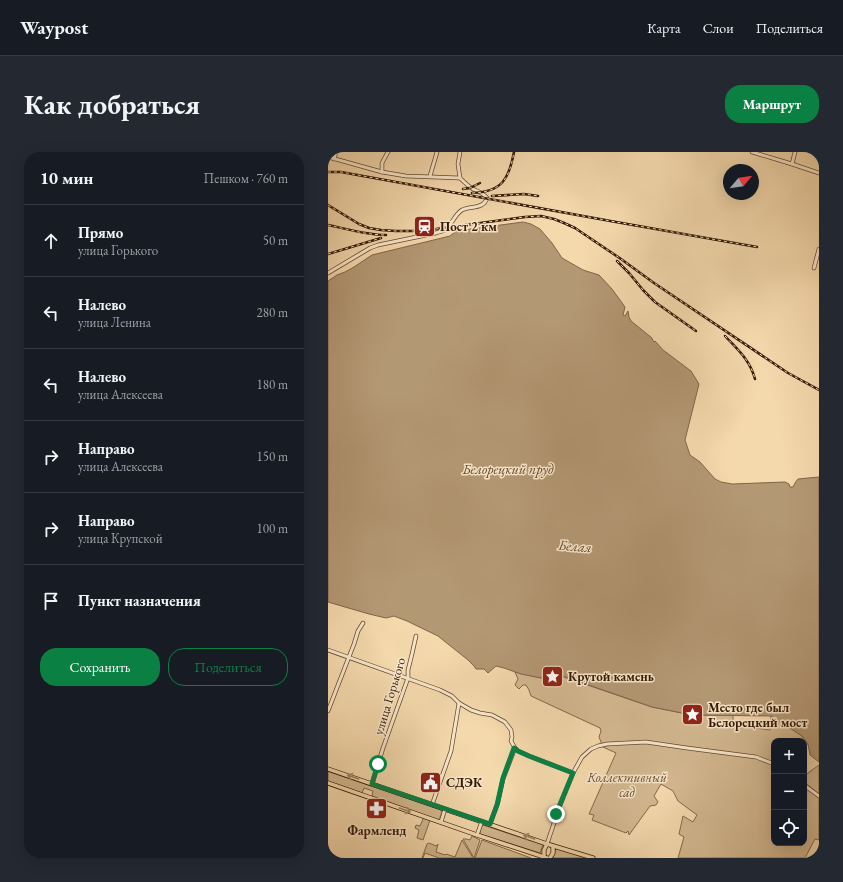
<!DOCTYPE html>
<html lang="ru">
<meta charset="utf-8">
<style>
:root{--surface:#171b24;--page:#242831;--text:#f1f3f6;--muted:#9ea1a6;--line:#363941;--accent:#0b8043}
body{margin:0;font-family:"EB Garamond",serif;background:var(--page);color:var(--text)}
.controls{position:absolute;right:12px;bottom:12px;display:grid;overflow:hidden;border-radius:8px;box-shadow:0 4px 16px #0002}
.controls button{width:36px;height:36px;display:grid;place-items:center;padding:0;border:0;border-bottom:1px solid var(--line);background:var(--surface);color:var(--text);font:20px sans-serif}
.compass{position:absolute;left:395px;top:12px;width:36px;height:36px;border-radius:50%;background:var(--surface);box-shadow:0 4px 16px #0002;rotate:61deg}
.stop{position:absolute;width:12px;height:12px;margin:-9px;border:3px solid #0b8043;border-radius:50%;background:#fff}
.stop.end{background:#0b8043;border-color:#fff;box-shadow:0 1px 4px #0008}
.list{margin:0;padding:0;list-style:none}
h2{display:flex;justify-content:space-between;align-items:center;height:52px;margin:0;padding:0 16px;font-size:17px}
h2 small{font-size:13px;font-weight:400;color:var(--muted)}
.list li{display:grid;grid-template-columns:26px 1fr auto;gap:12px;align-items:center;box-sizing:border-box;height:72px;padding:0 16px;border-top:1px solid var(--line)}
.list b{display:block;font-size:15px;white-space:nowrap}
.list p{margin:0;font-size:13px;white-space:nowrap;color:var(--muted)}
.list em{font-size:13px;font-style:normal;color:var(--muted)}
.actions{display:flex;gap:8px;padding:12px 16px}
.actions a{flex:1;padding:9px 0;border:1px solid var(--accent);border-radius:16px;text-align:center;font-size:14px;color:var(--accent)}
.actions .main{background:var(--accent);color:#fff}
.icon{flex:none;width:22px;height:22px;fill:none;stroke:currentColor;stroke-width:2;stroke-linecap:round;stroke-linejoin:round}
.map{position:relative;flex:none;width:491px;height:706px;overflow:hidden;border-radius:16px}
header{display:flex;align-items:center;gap:24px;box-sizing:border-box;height:56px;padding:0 20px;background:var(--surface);border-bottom:1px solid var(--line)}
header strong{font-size:19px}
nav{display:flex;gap:22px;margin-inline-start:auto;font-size:14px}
.intro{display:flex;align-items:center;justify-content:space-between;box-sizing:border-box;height:96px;padding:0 24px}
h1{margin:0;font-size:28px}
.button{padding:10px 18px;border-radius:16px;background:var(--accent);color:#fff;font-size:14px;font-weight:700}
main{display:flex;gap:24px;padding:0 24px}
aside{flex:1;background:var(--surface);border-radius:16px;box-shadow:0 4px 16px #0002}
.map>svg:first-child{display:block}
</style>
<header>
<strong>Waypost</strong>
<nav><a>Карта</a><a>Слои</a><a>Поделиться</a></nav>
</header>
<div class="intro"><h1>Как добраться</h1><a class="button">Маршрут</a></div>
<main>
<aside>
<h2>10 мин<small>Пешком · 760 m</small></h2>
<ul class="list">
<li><svg class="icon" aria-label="ahead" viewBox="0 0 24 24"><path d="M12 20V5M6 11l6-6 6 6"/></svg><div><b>Прямо</b><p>улица Горького</p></div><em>50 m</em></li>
<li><svg class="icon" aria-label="left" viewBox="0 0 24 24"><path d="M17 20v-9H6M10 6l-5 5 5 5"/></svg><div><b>Налево</b><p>улица Ленина</p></div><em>280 m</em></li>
<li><svg class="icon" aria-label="left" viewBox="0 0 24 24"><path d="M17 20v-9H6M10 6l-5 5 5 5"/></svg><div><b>Налево</b><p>улица Алексеева</p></div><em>180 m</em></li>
<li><svg class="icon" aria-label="right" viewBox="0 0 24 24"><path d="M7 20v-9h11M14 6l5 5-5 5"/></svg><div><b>Направо</b><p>улица Алексеева</p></div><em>150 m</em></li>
<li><svg class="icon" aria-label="right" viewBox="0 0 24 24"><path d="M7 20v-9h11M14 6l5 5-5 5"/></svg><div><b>Направо</b><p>улица Крупской</p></div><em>100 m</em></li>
<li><svg class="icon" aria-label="arrive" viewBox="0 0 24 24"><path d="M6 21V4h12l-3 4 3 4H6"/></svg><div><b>Пункт назначения</b></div></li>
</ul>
<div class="actions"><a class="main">Сохранить</a><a>Поделиться</a></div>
</aside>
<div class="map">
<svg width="491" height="706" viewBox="0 0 491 706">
<rect width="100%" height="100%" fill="#f4d9ad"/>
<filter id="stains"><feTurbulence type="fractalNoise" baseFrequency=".005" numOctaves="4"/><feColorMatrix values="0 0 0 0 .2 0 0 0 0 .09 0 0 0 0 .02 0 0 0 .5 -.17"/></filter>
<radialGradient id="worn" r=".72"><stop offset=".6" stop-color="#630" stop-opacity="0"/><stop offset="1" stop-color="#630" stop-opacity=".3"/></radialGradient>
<g fill="#d3b890" stroke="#84684a">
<polygon points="187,520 213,526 216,529 226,534 230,529 233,524 324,555 364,563 405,563 405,573 442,578 443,564 465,578 474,584 480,592 476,595 476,589 446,589 446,691 476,691 476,635 491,646 491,688 487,687 477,706 350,706 356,685 351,682 355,664 365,670 369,663 350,649 345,639 333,632 326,644 330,650 328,653 322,654 301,683 300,679 298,681 264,668 266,663 261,662 288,601 275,595 271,585 273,579 272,576 203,544 201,538 198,533 195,533 191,537 187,533 190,527"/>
<polygon points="491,613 491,642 476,630 476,624"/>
<path d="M0,619L113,658C114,662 113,664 110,668L44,644L45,639L36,636L34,641L0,629Z"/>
<polygon points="96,665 102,668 95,688 89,686 91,678 87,676 88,673 92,674"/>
<polygon points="155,673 215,693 212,701 152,682 152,678"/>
<polygon points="144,684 152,688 146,706 135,687 138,687 142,688"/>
<polygon points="134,688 145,706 111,706 97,701 95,706 94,706 99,692 101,691 108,694 110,692 108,700 117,703 118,702 127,705"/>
<polygon points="154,688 203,706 147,706"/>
<polygon points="228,696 259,706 226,706 225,705"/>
</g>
<polygon fill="#b39874" stroke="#806547" points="195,70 203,72 212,77 224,91 234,106 255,118 271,123 284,137 297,155 295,163 297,164 300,159 301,165 303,169 324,186 325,189 326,190 327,189 335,198 363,219 371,232 357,288 362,303 372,310 387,327 393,330 404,332 457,330 461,332 462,335 465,335 467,331 470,327 491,325 491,610 482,603 480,592 474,584 465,578 443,564 364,563 324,555 229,522 224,521 221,523 220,522 218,525 214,524 213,526 193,522 176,516 168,514 160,521 156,517 148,517 146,514 140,508 110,484 79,469 66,464 58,466 41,462 0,450 0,129 9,123 17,120 26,115 44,103 122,84 128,79"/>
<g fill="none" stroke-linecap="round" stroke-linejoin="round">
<defs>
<g id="minor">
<polyline points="424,0 464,12 491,21"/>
<polyline points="0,5 54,20 78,24 132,26"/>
<polyline points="6,7 8,0"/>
<polyline points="464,12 467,0"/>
<polyline points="54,20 54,11 60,0"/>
<polyline points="102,24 109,0"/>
<polyline points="486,116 491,97"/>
<path d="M0,121L42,96L50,93L108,81C110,80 114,79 117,78C124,73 126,63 134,58C143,54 156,57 159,46C155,41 151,40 145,37C140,34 136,30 132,26L130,12L132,0"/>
<polyline points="0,498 112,538 124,544 131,551 143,558 152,561 164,563 177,570 183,578 184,585 183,589 187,596"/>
<polyline points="0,559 26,492 30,479 35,471"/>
<polyline points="44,632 55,596 80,526 80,518 84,502 88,484"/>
<polyline points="476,633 491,644"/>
<polyline points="104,653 123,599 131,551"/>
<polyline points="113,670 117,657"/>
<polyline points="162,672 170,650 175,627 187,596 190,599 201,604 245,621"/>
<polyline points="149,683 154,669"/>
<polyline points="219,692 231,656 245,621 254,605 263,597 270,594 279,592 318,590 359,596 428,605 446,612"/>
</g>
<g id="major">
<polyline points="0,617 219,692 265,706"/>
<polyline points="0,631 149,683 219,706"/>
<polyline points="216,706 216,698 219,692"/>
<polyline points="222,706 225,701 225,694"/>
</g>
</defs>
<use href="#minor" stroke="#64492e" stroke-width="4.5"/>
<use href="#major" stroke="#341904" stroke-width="5"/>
<use href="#minor" stroke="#f8e6ca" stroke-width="3"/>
<use href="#major" stroke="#f4d9ad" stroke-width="3.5"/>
<defs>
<g id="rail">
<polyline points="0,20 13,20 288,70 429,95"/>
<polyline points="135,37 142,36 152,31"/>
<path d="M144,41C174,40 181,27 186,0"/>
<polyline points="164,44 196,42 210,44"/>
<polyline points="0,53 31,72 41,76 53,78 68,79 84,79 108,77 197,65 213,64 226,67 236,71 247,76 293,107 326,131 460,221 491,238"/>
<path d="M0,73C19,77 38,83 58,83"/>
<polyline points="0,102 53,86"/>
<polyline points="289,109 301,121 315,138 327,150 368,179"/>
<path d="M397,184C410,198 422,208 427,227"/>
</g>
</defs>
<use href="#rail" stroke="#341904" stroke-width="2.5"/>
<use href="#rail" stroke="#f8e6ca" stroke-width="1" stroke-dasharray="3" stroke-linecap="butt"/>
</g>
<defs><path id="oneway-shaft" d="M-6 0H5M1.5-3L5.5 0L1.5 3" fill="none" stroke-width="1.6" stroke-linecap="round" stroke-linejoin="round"/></defs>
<g stroke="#9e8361">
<use href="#oneway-shaft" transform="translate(25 625) rotate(-161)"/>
<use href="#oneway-shaft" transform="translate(77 658) rotate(19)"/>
<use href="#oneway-shaft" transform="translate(201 685) rotate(-160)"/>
</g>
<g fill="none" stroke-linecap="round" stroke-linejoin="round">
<polyline stroke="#0b8043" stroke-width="5" points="50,612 44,632 162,672 169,653 175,626 186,596 190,599 201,604 245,621 228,662"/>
</g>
<defs>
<symbol id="station-square" viewBox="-11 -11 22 22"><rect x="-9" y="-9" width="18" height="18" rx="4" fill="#8f2418" stroke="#f8e6ca"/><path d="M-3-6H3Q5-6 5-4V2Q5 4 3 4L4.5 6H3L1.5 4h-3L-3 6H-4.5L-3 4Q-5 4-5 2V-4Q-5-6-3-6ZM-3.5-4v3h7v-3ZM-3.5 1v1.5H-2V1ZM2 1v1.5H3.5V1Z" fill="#fff"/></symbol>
<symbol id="sight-square" viewBox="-11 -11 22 22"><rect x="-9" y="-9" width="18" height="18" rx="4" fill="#8f2418" stroke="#f8e6ca"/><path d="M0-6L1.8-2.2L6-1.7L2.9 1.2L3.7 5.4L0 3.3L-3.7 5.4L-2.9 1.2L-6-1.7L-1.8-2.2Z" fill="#fff"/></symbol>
<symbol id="civic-square" viewBox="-11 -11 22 22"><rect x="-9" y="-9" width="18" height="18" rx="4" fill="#8f2418" stroke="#f8e6ca"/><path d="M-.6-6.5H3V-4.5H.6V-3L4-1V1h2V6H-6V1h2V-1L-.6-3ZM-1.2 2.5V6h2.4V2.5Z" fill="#fff"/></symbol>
<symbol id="pharmacy-square" viewBox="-11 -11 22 22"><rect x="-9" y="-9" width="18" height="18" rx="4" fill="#8f2418" stroke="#f8e6ca"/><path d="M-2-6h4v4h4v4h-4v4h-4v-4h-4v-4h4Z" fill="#fff"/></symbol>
</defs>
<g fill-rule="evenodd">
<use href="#station-square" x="84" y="62" width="25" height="25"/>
<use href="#sight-square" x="212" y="512" width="25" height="25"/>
<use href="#sight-square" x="352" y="550" width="25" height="25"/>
<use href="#civic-square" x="90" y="618" width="25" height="25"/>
<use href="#pharmacy-square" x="36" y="644" width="25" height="25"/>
</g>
<g text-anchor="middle" stroke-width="3" stroke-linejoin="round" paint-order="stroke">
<g font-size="13" font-weight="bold" fill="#341904" stroke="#f8e6ca" text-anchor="start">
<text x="112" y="79">Пост 2 км</text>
<text x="240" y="529">Крутой камень</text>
<text x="380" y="560">Место где был<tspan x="380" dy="15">Белорецкий мост</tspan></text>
<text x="118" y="635">СДЭК</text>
<text x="49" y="683" text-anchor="middle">Фармленд</text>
</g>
<g font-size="13" fill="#341904" stroke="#f8e6ca">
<text transform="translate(61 544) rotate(-73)" y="5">улица Горького</text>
</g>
<g font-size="13" font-style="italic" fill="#64492e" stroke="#f8e6ca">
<text x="299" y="630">Коллективный<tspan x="299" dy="15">сад</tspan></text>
</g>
<g font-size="14" font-style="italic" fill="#60452b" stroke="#f8e6ca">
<text x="180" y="322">Белорецкий пруд</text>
<text transform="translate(247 394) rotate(5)" y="5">Белая</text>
</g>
</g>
<rect width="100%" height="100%" filter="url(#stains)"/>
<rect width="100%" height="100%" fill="url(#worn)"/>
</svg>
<div class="controls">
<button>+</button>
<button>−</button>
<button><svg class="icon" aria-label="locate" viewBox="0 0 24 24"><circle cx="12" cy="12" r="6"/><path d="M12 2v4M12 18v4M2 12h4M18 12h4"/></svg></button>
</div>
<svg class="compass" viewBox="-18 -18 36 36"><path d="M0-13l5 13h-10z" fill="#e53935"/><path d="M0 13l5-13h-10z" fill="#9ea1a6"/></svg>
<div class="stop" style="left:50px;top:612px"></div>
<div class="stop end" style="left:228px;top:662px"></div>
</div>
</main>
